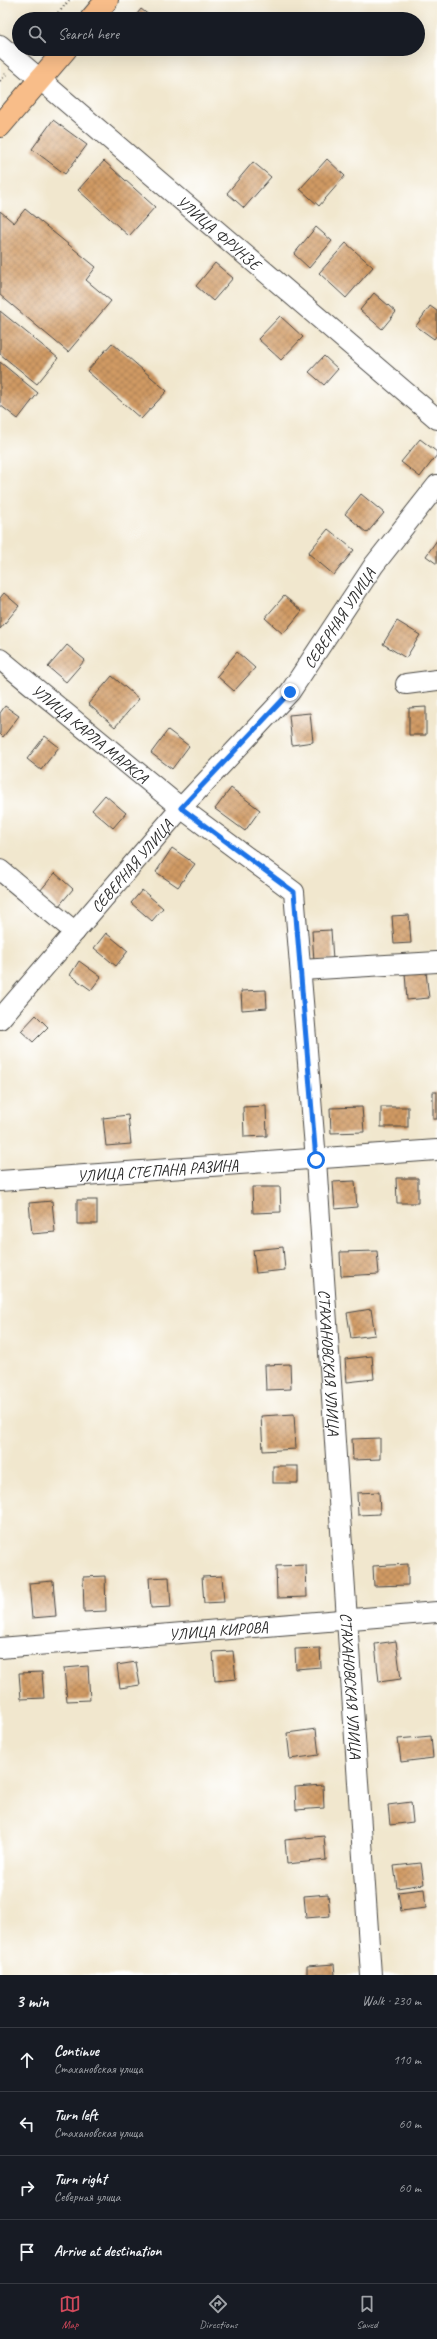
<!DOCTYPE html>
<meta charset="utf-8">
<style>
:root{--surface:#171b24;--page:#20242c;--text:#f1f3f6;--muted:#9ea1a6;--line:#363941;--accent:#d1495b}
body{margin:0;font-family:Caveat,sans-serif;background:var(--page);color:var(--text)}
.stop{position:absolute;width:12px;height:12px;margin:-9px;border:3px solid #1a73e8;border-radius:50%;background:#fff}
.stop.end{background:#1a73e8;border-color:#fff;box-shadow:0 1px 4px #0008}
.list{margin:0;padding:0;list-style:none}
h2{display:flex;justify-content:space-between;align-items:center;height:52px;margin:0;padding:0 16px;font-size:17px}
h2 small{font-size:13px;font-weight:400;color:var(--muted)}
.list li{display:grid;grid-template-columns:26px 1fr auto;gap:12px;align-items:center;box-sizing:border-box;height:64px;padding:0 16px;border-top:1px solid var(--line)}
.list b{display:block;font-size:15px;white-space:nowrap}
.list p{margin:0;font-size:13px;white-space:nowrap;color:var(--muted)}
.list em{font-size:13px;font-style:normal;color:var(--muted)}
.icon{flex:none;width:22px;height:22px;fill:none;stroke:currentColor;stroke-width:2;stroke-linecap:round;stroke-linejoin:round}
.map{position:relative;flex:none;width:437px;height:1975px;overflow:hidden}
.search{position:absolute;background:var(--surface);box-shadow:0 4px 16px #0002;left:12px;right:12px;top:12px;height:44px;display:flex;align-items:center;gap:10px;box-sizing:border-box;padding:0 14px;border-radius:22px;color:var(--muted);font-size:15px}
.sheet{height:308px;background:var(--surface)}
nav{display:flex;justify-content:space-around;align-items:center;box-sizing:border-box;height:56px;border-top:1px solid var(--line);background:var(--surface);font-size:11px;color:var(--muted)}
nav a{display:grid;justify-items:center;gap:2px}
nav .on{color:var(--accent)}
.map>svg:first-child{display:block}
</style>
<div class="map">
<svg width="437" height="1975" viewBox="0 0 437 1975">
<defs>
<pattern id="building-cross-hatch" width="8" height="8" patternUnits="userSpaceOnUse"><rect width="8" height="8" fill="#d09a64"/><path d="M0 0l8 8M0 8l8-8" fill="none" stroke="#a97e53"/></pattern>
</defs>
<rect width="100%" height="100%" fill="#fff"/>
<filter id="ink" filterUnits="userSpaceOnUse"><feTurbulence type="fractalNoise" baseFrequency=".025" numOctaves="2"/><feDisplacementMap in="SourceGraphic" scale="8" xChannelSelector="R" yChannelSelector="G"/><feConvolveMatrix kernelMatrix="1 2 1 2 8 2 1 2 1" color-interpolation-filters="sRGB"/></filter>
<filter id="wash" filterUnits="userSpaceOnUse"><feTurbulence type="fractalNoise" baseFrequency=".012" numOctaves="4" result="noise"/><feDisplacementMap in="SourceGraphic" scale="16" xChannelSelector="R" yChannelSelector="G"/><feGaussianBlur stdDeviation="0.9" result="paint"/><feColorMatrix in="noise" values="0 0 0 0 0 0 0 0 0 0 0 0 0 0 0 0 0 1.4 0 .05"/><feComposite in="paint" operator="in"/></filter>
<g filter="url(#wash)">
<rect width="100%" height="100%" fill="#f1e7ce"/>
<g id="blocks">
<g fill="url(#building-cross-hatch)">
<polygon points="141,9 154,19 133,19"/>
<polygon points="53,120 87,145 65,174 32,149"/>
<polygon points="327,159 345,176 319,206 300,189"/>
<polygon points="104,161 155,207 129,236 78,190"/>
<polygon points="253,162 271,177 244,208 227,193"/>
<polygon points="25,209 96,267 86,280 111,301 68,352 0,295 0,211 14,223"/>
<polygon points="316,227 332,241 309,268 294,254"/>
<polygon points="346,243 373,267 346,298 319,273"/>
<polygon points="215,263 233,278 213,301 196,286"/>
<polygon points="374,293 396,312 382,329 360,310"/>
<polygon points="430,306 437,311 437,335 434,339 416,326"/>
<polygon points="0,311 58,358 37,384 0,354"/>
<polygon points="280,316 303,337 281,360 258,339"/>
<polygon points="112,343 167,391 141,419 87,371"/>
<polygon points="324,356 338,369 324,385 309,372"/>
<polygon points="0,362 38,393 18,419 0,405"/>
<polygon points="420,439 437,452 437,455 420,477 401,462"/>
<polygon points="361,494 384,513 367,533 345,514"/>
<polygon points="328,529 354,550 334,575 308,553"/>
<polygon points="437,540 437,564 426,556"/>
<polygon points="4,593 19,606 0,629 0,598"/>
<polygon points="284,596 302,611 283,634 265,618"/>
<polygon points="397,621 420,635 406,658 383,644"/>
<polygon points="67,645 85,660 66,682 48,667"/>
<polygon points="237,652 255,668 234,691 217,676"/>
<polygon points="112,676 139,699 115,727 88,704"/>
<polygon points="5,706 19,716 3,737 0,734 0,713"/>
<polygon points="426,707 426,735 409,735 409,708"/>
<polygon points="310,713 313,742 292,745 289,715"/>
<polygon points="168,730 189,746 172,769 151,753"/>
<polygon points="45,736 59,747 41,770 27,759"/>
<polygon points="231,788 260,810 245,831 215,809"/>
<polygon points="105,795 126,813 113,828 92,810"/>
<polygon points="172,848 195,864 178,887 156,872"/>
<polygon points="55,873 73,889 58,907 40,891"/>
<polygon points="142,890 163,908 152,921 131,903"/>
<polygon points="409,915 411,943 394,944 392,916"/>
<polygon points="331,930 333,960 314,961 312,931"/>
<polygon points="106,933 128,951 116,966 94,948"/>
<polygon points="79,961 101,977 91,990 70,975"/>
<polygon points="426,972 429,998 407,1000 405,973"/>
<polygon points="266,990 267,1008 242,1010 241,991"/>
<polygon points="36,1015 48,1027 33,1042 21,1031"/>
<rect x="433" y="1092" width="4" height="27"/>
<polygon points="266,1106 267,1136 244,1137 243,1107"/>
<polygon points="362,1107 364,1132 331,1133 330,1108"/>
<rect x="381" y="1107" width="27" height="20"/>
<polygon points="128,1115 131,1144 106,1146 103,1118"/>
<polygon points="396,1178 418,1178 418,1203 397,1203"/>
<polygon points="355,1181 357,1207 335,1209 333,1182"/>
<polygon points="252,1187 280,1187 281,1212 253,1213"/>
<rect x="77" y="1200" width="20" height="24"/>
<polygon points="52,1201 55,1232 32,1234 29,1203"/>
<polygon points="283,1247 285,1270 256,1273 253,1250"/>
<polygon points="377,1251 379,1274 341,1276 340,1252"/>
<polygon points="371,1309 375,1335 351,1338 347,1313"/>
<polygon points="372,1356 374,1379 347,1382 345,1359"/>
<polygon points="290,1364 291,1389 266,1390 265,1365"/>
<polygon points="294,1414 296,1449 263,1451 261,1416"/>
<polygon points="380,1438 380,1459 353,1460 352,1439"/>
<rect x="273" y="1466" width="25" height="17"/>
<polygon points="379,1492 380,1514 358,1515 357,1493"/>
<polygon points="408,1564 408,1585 374,1586 373,1566"/>
<polygon points="306,1565 307,1597 277,1598 276,1566"/>
<polygon points="105,1576 106,1611 84,1612 83,1577"/>
<polygon points="222,1576 224,1602 204,1603 202,1577"/>
<polygon points="169,1577 171,1607 151,1608 149,1578"/>
<polygon points="53,1581 56,1616 32,1618 29,1583"/>
<polygon points="396,1641 401,1679 379,1682 375,1644"/>
<polygon points="320,1648 321,1667 296,1669 295,1649"/>
<polygon points="233,1651 236,1679 215,1681 213,1652"/>
<polygon points="136,1662 140,1685 120,1688 117,1665"/>
<polygon points="88,1666 90,1700 67,1701 64,1668"/>
<polygon points="42,1672 44,1698 21,1699 19,1673"/>
<polygon points="316,1729 319,1755 290,1759 287,1733"/>
<polygon points="431,1736 433,1758 401,1762 398,1739"/>
<polygon points="323,1785 324,1808 296,1810 295,1787"/>
<polygon points="411,1802 413,1822 390,1825 388,1805"/>
<polygon points="324,1836 326,1860 287,1864 285,1840"/>
<polygon points="421,1863 424,1884 397,1888 394,1866"/>
<polygon points="424,1889 426,1908 401,1911 398,1892"/>
<polygon points="328,1894 330,1916 306,1918 304,1896"/>
<polygon points="334,1964 335,1975 307,1975 307,1966"/>
</g>
</g>
</g>
<g filter="url(#ink)">
<use href="#blocks" fill-opacity="0" stroke="#494743" stroke-width="1"/>
<g fill="none" stroke-linecap="round" stroke-linejoin="round">
<defs>
<g id="minor">
<path id="s1" d="M0,45L437,419"/>
<path id="s2" d="M0,659L181,808L294,892L316,1160L371,1975"/>
<polyline points="406,684 437,680"/>
<polyline points="0,870 75,932"/>
<polyline points="301,970 437,962"/>
<path id="s3" d="M0,1019L181,808L290,692L374,565L437,485"/>
<path id="s4" d="M0,1181L437,1150"/>
<path id="s5" d="M0,1648L437,1612"/>
</g>
<g id="major">
<polyline points="91,19 107,0"/>
<polyline points="0,126 66,49"/>
</g>
</defs>
<use href="#minor" stroke="#494743" stroke-width="22"/>
<use href="#major" stroke="#494743" stroke-width="24"/>
<g stroke="#494743" stroke-width="2.5" stroke-dasharray="1 3" stroke-linecap="butt">
<polyline points="53,19 69,0"/>
<polyline points="0,81 6,74"/>
</g>
<use href="#minor" stroke="#fff" stroke-width="20"/>
<use href="#major" stroke="#f8bd89" stroke-width="22"/>
</g>
</g>
<g fill="none" stroke-linecap="round" stroke-linejoin="round" filter="url(#ink)">
<polyline stroke="#1a73e8" stroke-width="5" points="290,692 181,808 294,892 316,1160"/>
</g>
<g text-anchor="middle" stroke-width="3" stroke-linejoin="round" paint-order="stroke">
<g font-size="16" fill="#2b2b2b" stroke="#fff">
<text dy="6" stroke="none"><textPath href="#s1" startOffset="288">УЛИЦА ФРУНЗЕ</textPath></text>
<text dy="6" stroke="none"><textPath href="#s3" startOffset="526">СЕВЕРНАЯ УЛИЦА</textPath></text>
<text dy="6" stroke="none"><textPath href="#s2" startOffset="117">УЛИЦА КАРЛА МАРКСА</textPath></text>
<text dy="6" stroke="none"><textPath href="#s3" startOffset="202">СЕВЕРНАЯ УЛИЦА</textPath></text>
<text dy="6" stroke="none"><textPath href="#s4" startOffset="158">УЛИЦА СТЕПАНА РАЗИНА</textPath></text>
<text dy="6" stroke="none"><textPath href="#s2" startOffset="847">СТАХАНОВСКАЯ УЛИЦА</textPath></text>
<text dy="6" stroke="none"><textPath href="#s5" startOffset="219">УЛИЦА КИРОВА</textPath></text>
<text dy="6" stroke="none"><textPath href="#s2" startOffset="1171">СТАХАНОВСКАЯ УЛИЦА</textPath></text>
</g>
</g>
</svg>
<div class="stop" style="left:316px;top:1160px"></div>
<div class="stop end" style="left:290px;top:692px"></div>
<div class="search"><svg class="icon" aria-label="search" viewBox="0 0 24 24"><circle cx="10" cy="10" r="6"/><path d="M15 15l6 6"/></svg>Search here</div>
</div>
<section class="sheet">
<h2>3 min<small>Walk · 230 m</small></h2>
<ul class="list">
<li><svg class="icon" aria-label="ahead" viewBox="0 0 24 24"><path d="M12 20V5M6 11l6-6 6 6"/></svg><div><b>Continue</b><p>Стахановская улица</p></div><em>110 m</em></li>
<li><svg class="icon" aria-label="left" viewBox="0 0 24 24"><path d="M17 20v-9H6M10 6l-5 5 5 5"/></svg><div><b>Turn left</b><p>Стахановская улица</p></div><em>60 m</em></li>
<li><svg class="icon" aria-label="right" viewBox="0 0 24 24"><path d="M7 20v-9h11M14 6l5 5-5 5"/></svg><div><b>Turn right</b><p>Северная улица</p></div><em>60 m</em></li>
<li><svg class="icon" aria-label="arrive" viewBox="0 0 24 24"><path d="M6 21V4h12l-3 4 3 4H6"/></svg><div><b>Arrive at destination</b></div></li>
</ul>
</section>
<nav>
<a class="on"><svg class="icon" aria-label="map" viewBox="0 0 24 24"><path d="M3 6l6-2 6 2 6-2v14l-6 2-6-2-6 2zM9 4v14M15 6v14"/></svg>Map</a>
<a><svg class="icon" aria-label="directions" viewBox="0 0 24 24"><path d="M12 3l9 9-9 9-9-9zM9 14v-3h6M13 9l2 2-2 2"/></svg>Directions</a>
<a><svg class="icon" aria-label="saved" viewBox="0 0 24 24"><path d="M7 4h10v16l-5-4-5 4z"/></svg>Saved</a>
</nav>
